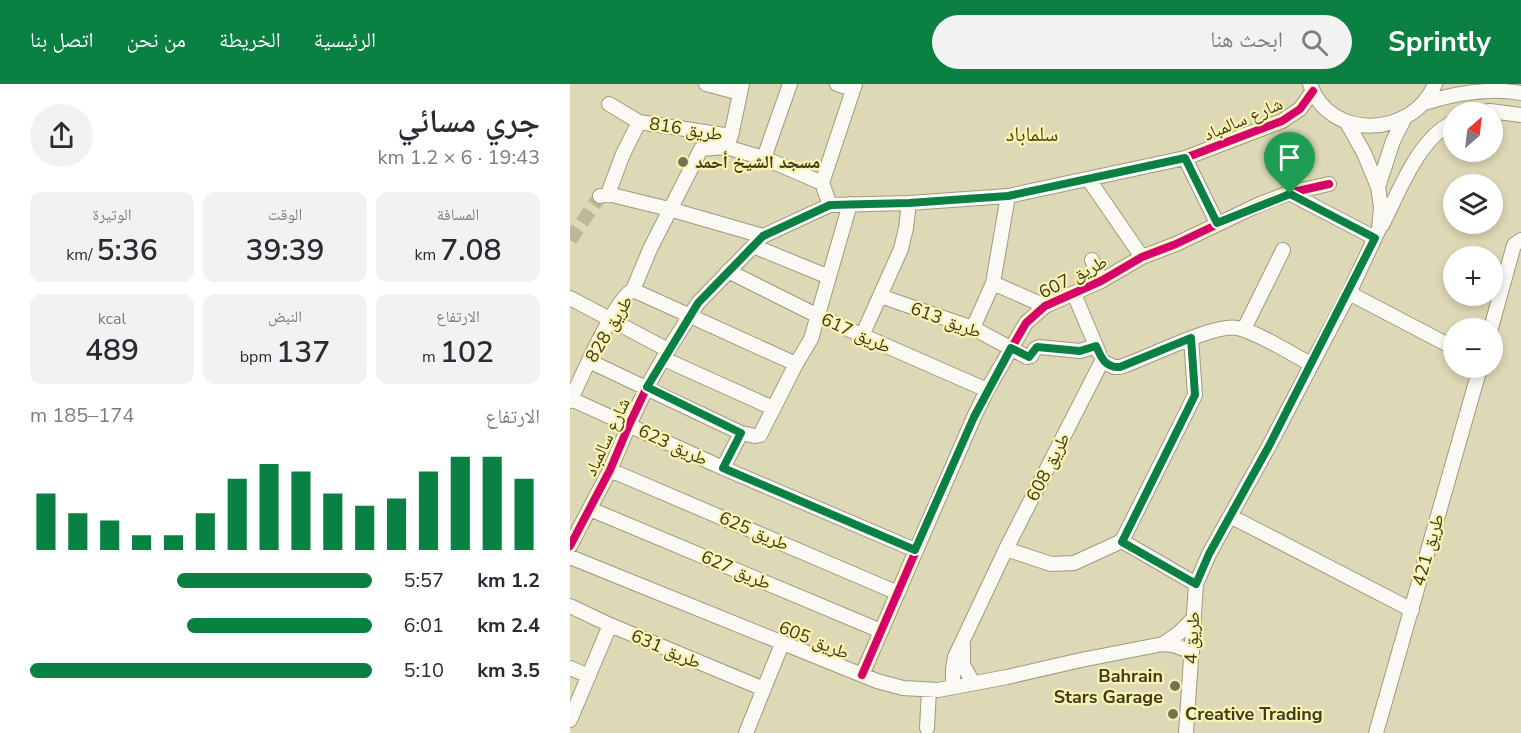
<!DOCTYPE html>
<html lang="ar">
<meta charset="utf-8">
<style>
body{margin:0;font-family:"Nunito Sans","Noto Naskh Arabic",sans-serif;background:#f2f2f3;color:#2b2b33;direction:rtl;height:100vh;display:flex;flex-direction:column;font-size:22px;white-space:nowrap}
*{box-sizing:border-box;margin:0}
p{font-size:20px;color:#7c7c81}
.icon{flex:none;width:33px;height:33px;fill:none;stroke:currentColor;stroke-width:2;stroke-linecap:round;stroke-linejoin:round}
.map{position:relative;flex:1;overflow:hidden;direction:ltr}
.panel{display:flex;flex-direction:column;background:#fff;width:570px}
.panel>*{flex:none}
.needle{width:39px;rotate:28deg}
.buttons{position:absolute;left:873px;top:18px;display:grid;gap:12px}
.buttons a{display:grid;place-items:center;width:60px;height:60px;border-radius:50%;background:#fff;box-shadow:0 3px 9px #0003;font-size:30px}
.pin{position:absolute;display:grid;place-items:center;width:51px;height:51px;color:#fff;margin:-62px -26px;border-radius:50% 50% 50% 0;rotate:-45deg;box-shadow:0 0 6px #0007}
.pin .icon{rotate:45deg}
.round{display:grid;place-items:center;flex:none;width:63px;height:63px;border-radius:32px;background:#f2f2f3}
.overview{display:flex;align-items:center;justify-content:space-between;height:102px;padding:0 30px}
h1{font-size:33px;font-weight:600;line-height:45px}
.stats{display:grid;grid-template-columns:repeat(3,1fr);gap:9px;height:102px;padding:6px 30px}
.stats div{display:grid;align-content:center;border-radius:12px;background:#f2f2f3;text-align:center}
.stats b{font-size:30px;font-weight:600}
.stats small{font-size:16px;font-weight:400}
.stats p{font-size:16px}
.chart{height:168px;padding:12px 30px}
.chart p{display:flex;justify-content:space-between}
.chart svg{width:100%;height:108px;margin-top:6px;stroke:#0b8043;stroke-width:6}
ul{padding:0 30px;list-style:none;font-size:20px}
li{display:grid;grid-template-columns:96px 72px 1fr;align-items:center;height:45px}
li i{height:15px;border-radius:8px;background:#0b8043}
header{display:flex;align-items:center;gap:36px;box-sizing:border-box;height:84px;padding:0 30px;background:#0b8043;color:#fff}
header strong{font-size:28px}
nav{display:flex;gap:33px;margin-inline-start:auto;font-size:21px}
.search{width:420px;height:54px;background:#f2f2f3;display:flex;align-items:center;gap:15px;box-sizing:border-box;padding:0 21px;border-radius:33px;color:#7c7c81;font-size:22px}
main{display:flex;flex:1;min-height:0}
.map>svg:first-child{display:block}
.lines{fill:none;stroke-linecap:round;stroke-linejoin:round}
.minor-tunnel{stroke:#bdb897;stroke-width:14;stroke-dasharray:14 7;stroke-linecap:butt}
.minor-casing{stroke:#9f9a7f;stroke-width:16}
.minor{stroke:#faf9f4;stroke-width:14}
.cycleway-casing{stroke:#fbf3b0;stroke-width:11}
.cycleway{stroke:#d6006c;stroke-width:8}
.route-casing{stroke:#fff;stroke-width:12}
.route{stroke:#0b8043;stroke-width:8}
.poi-dot{fill:#757154;stroke:#fbf3b0;stroke-width:2}
.labels{text-anchor:middle;stroke-width:4.5;stroke-linejoin:round;paint-order:stroke}
.street-label{font-size:18px;fill:#3d3a1f;stroke:#fbf3b0}
.poi-label{font-size:18px;font-weight:bold;fill:#3d3a1f;stroke:#fbf3b0;text-anchor:start}
.quarter-label{font-size:21px;fill:#4b4514;stroke:#fbf3b0}
</style>
<header>
<strong>Sprintly</strong>
<div class="search"><svg class="icon" aria-label="search" viewBox="0 0 24 24"><circle cx="10" cy="10" r="6"/><path d="M15 15l6 6"/></svg>ابحث هنا</div>
<nav><a>الرئيسية</a><a>الخريطة</a><a>من نحن</a><a>اتصل بنا</a></nav>
</header>
<main>
<div class="map">
<svg width="951" height="649" viewBox="0 0 951 649">
<rect width="100%" height="100%" fill="#ddd8b5"/>
<g class="lines">
<path class="minor-tunnel" d="M 0,156 L 30,112"/>
<defs>
<path id="minor" d="M 136,0 L 170,9
M 267,0 L 283,5
M 740,0 C 759,57 843,54 865,0
M 854,19 C 886,9 918,3 951,9
M 39,20 L 69,38 L 161,52
M 913,28 L 920,27 L 951,31
M 158,59 L 161,52 L 172,0
M 194,74 L 220,0
M 615,74 L 647,139
M 519,96 L 572,173
M 808,103 L 823,57 L 834,35
M 719,109 L 805,154
M 38,110 L 53,70 L 69,38
M 30,112 L 38,110 L 99,125 L 193,152
M 260,121 L 252,99 L 285,0
M 812,141 C 829,108 849,53 884,38
M 183,162 L 259,193
M 522,176 L 531,197
M 158,187 L 248,232 L 417,306
M 423,199 L 475,222
M 63,206 L 80,165 L 131,65 L 156,63 L 194,74 L 252,99
M 63,206 L 226,280
M 779,209 L 884,264
M 504,210 L 529,269
M 310,212 L 403,244 L 457,273 L 461,272 L 465,265 L 469,263 L 510,267 L 526,262
M 0,214 L 98,266
M 403,244 L 423,199 L 438,112
M 921,244 L 944,161 L 951,156
M 674,245 L 713,166
M 292,252 L 331,165 L 336,144 L 339,119
M 94,275 L 203,324
M 19,277 L 171,349 L 185,352 L 190,351 L 226,280 L 241,255 L 280,120
M 532,277 L 544,283 L 550,283 C 575,275 645,239 667,244 C 686,247 723,271 741,280
M 1,315 L 153,384 L 345,466
M 0,317 C 11,295 45,214 63,206
M 153,384 L 171,349
M 40,386 L 328,509
M 20,425 L 311,547
M 660,432 L 842,526
M 552,457 L 626,500
M 0,462 L 40,386 L 59,341 L 77,303 L 98,266 L 128,219 L 193,152 L 260,121 L 339,119 L 438,112 L 615,74 L 712,37 L 730,25 L 743,7
M 436,465 L 481,480 L 504,479 L 552,457 L 625,311 L 621,254
M 0,473 L 307,597 L 333,604 L 368,606 L 437,593 L 511,576 L 593,560 L 603,561 L 622,568
M 0,522 L 40,541 L 194,605
M 593,560 L 609,549 L 623,535
M 393,561 L 393,581 L 403,599
M 0,584 L 19,592
M 292,591 L 404,333 L 417,306 L 456,239 L 475,222 L 531,197 L 572,173 L 606,160 L 690,120 L 719,109 L 759,100
M 383,603 L 383,585 L 385,573 L 436,465 L 532,277
M 0,636 L 40,541
M 357,644 L 359,606
M 176,649 L 212,560
M 616,649 L 626,500 L 639,470 L 699,362 L 779,209 L 809,145 L 811,123 L 808,103 L 794,69 L 776,37
M 806,649 L 910,284"/>
</defs>
<use href="#minor" class="minor-casing"/>
<use href="#minor" class="minor"/>
<defs>
<path id="cycleway" d="M 0,462 L 40,386 L 59,341 L 77,303 L 98,266 L 128,219 L 193,152 L 260,121 L 339,119 L 438,112 L 615,74 L 712,37 L 730,25 L 743,7
M 292,591 L 404,333 L 417,306 L 456,239 L 475,222 L 531,197 L 572,173 L 606,160 L 690,120 L 719,109 L 759,100"/>
</defs>
<use href="#cycleway" class="cycleway-casing"/>
<use href="#cycleway" class="cycleway"/>
</g>
<g class="lines">
<defs>
<path id="route" d="M 615,74 L 647,139 L 720,110 L 805,154 L 699,362 L 639,470 L 626,500 L 552,458 L 625,311 L 621,254 L 550,283 C 535,284 531,273 526,262 L 510,267 L 467,263 L 459,273 L 441,264 L 404,333 L 345,466 L 153,384 L 171,349 L 77,303 L 128,219 L 193,152 L 260,121 L 339,119 L 438,112 Z"/>
</defs>
<use href="#route" class="route-casing"/>
<use href="#route" class="route"/>
</g>
<g class="poi-dot">
<circle cx="113" cy="78" r="6"/>
<circle cx="605" cy="602" r="6"/>
<circle cx="603" cy="630" r="6"/>
</g>
<g class="labels">
<g class="street-label">
<text transform="translate(673 35) rotate(-23)" y="6">شارع سالمباد</text>
<text transform="translate(116 45) rotate(9)" y="6">طريق 816</text>
<text transform="translate(503 193) rotate(-27)" y="6">طريق 607</text>
<text transform="translate(376 236) rotate(20)" y="6">طريق 613</text>
<text transform="translate(39 245) rotate(-59)" y="6">طريق 828</text>
<text transform="translate(286 249) rotate(24)" y="6">طريق 617</text>
<text transform="translate(37 353) rotate(-65)" y="6">شارع سالمباد</text>
<text transform="translate(103 361) rotate(25)" y="6">طريق 623</text>
<text transform="translate(478 383) rotate(-63)" y="6">طريق 608</text>
<text transform="translate(184 447) rotate(23)" y="6">طريق 625</text>
<text transform="translate(858 466) rotate(-74)" y="6">طريق 421</text>
<text transform="translate(166 486) rotate(23)" y="6">طريق 627</text>
<text transform="translate(622 554) rotate(-87)" y="6">طريق 4</text>
<text transform="translate(244 556) rotate(22)" y="6">طريق 605</text>
<text transform="translate(96 565) rotate(23)" y="6">طريق 631</text>
</g>
<g class="poi-label">
<text x="125" y="84">مسجد الشيخ أحمد</text>
<text x="593" y="598" text-anchor="end">Bahrain<tspan x="593" dy="21">Stars Garage</tspan></text>
<text x="615" y="636">Creative Trading</text>
</g>
<g class="quarter-label">
<text x="462" y="57">سلماباد</text>
</g>
</g>
</svg>
<div class="buttons">
<a><svg class="needle" viewBox="-14 -14 28 28"><path d="M0-13l5 13h-10z" fill="#e53935"/><path d="M0 13l5-13h-10z" fill="#7c7c81"/></svg></a>
<a><svg class="icon" aria-label="layers" viewBox="0 0 24 24"><path d="M12 4l9 5-9 5-9-5zM3 14l9 5 9-5"/></svg></a>
<a>+</a>
<a>−</a>
</div>
<div class="pin" style="left:720px;top:110px;background:#1e9e55"><svg class="icon" aria-label="arrive" viewBox="0 0 24 24"><path d="M6 21V4h12l-3 4 3 4H6"/></svg></div>
</div>
<section class="panel">
<div class="overview"><div><h1>جري مسائي</h1><p>19:43 · 6 × 1.2 km</p></div><a class="round"><svg class="icon" aria-label="share" viewBox="0 0 24 24"><path d="M12 15V3M7 8l5-5 5 5M5 13v7h14v-7"/></svg></a></div>
<div class="stats">
<div><p>المسافة</p><b>7.08<small> km</small></b></div>
<div><p>الوقت</p><b>39:39</b></div>
<div><p>الوتيرة</p><b>5:36<small> /km</small></b></div>
</div>
<div class="stats">
<div><p>الارتفاع</p><b>102<small> m</small></b></div>
<div><p>النبض</p><b>137<small> bpm</small></b></div>
<div><p>kcal</p><b>489</b></div>
</div>
<div class="chart"><p><span>الارتفاع</span>174–185 m</p>
<svg viewBox="0 0 160 44" preserveAspectRatio="none"><path d="M5 44V21M15 44V29M25 44V32M35 44V38M45 44V38M55 44V29M65 44V15M75 44V9M85 44V12M95 44V21M105 44V26M115 44V23M125 44V12M135 44V6M145 44V6M155 44V15"/></svg>
</div>
<ul>
<li><b>1.2 km</b>5:57<i style="width:57%"></i></li>
<li><b>2.4 km</b>6:01<i style="width:54%"></i></li>
<li><b>3.5 km</b>5:10<i style="width:100%"></i></li>
</ul>
</section>
</main>
